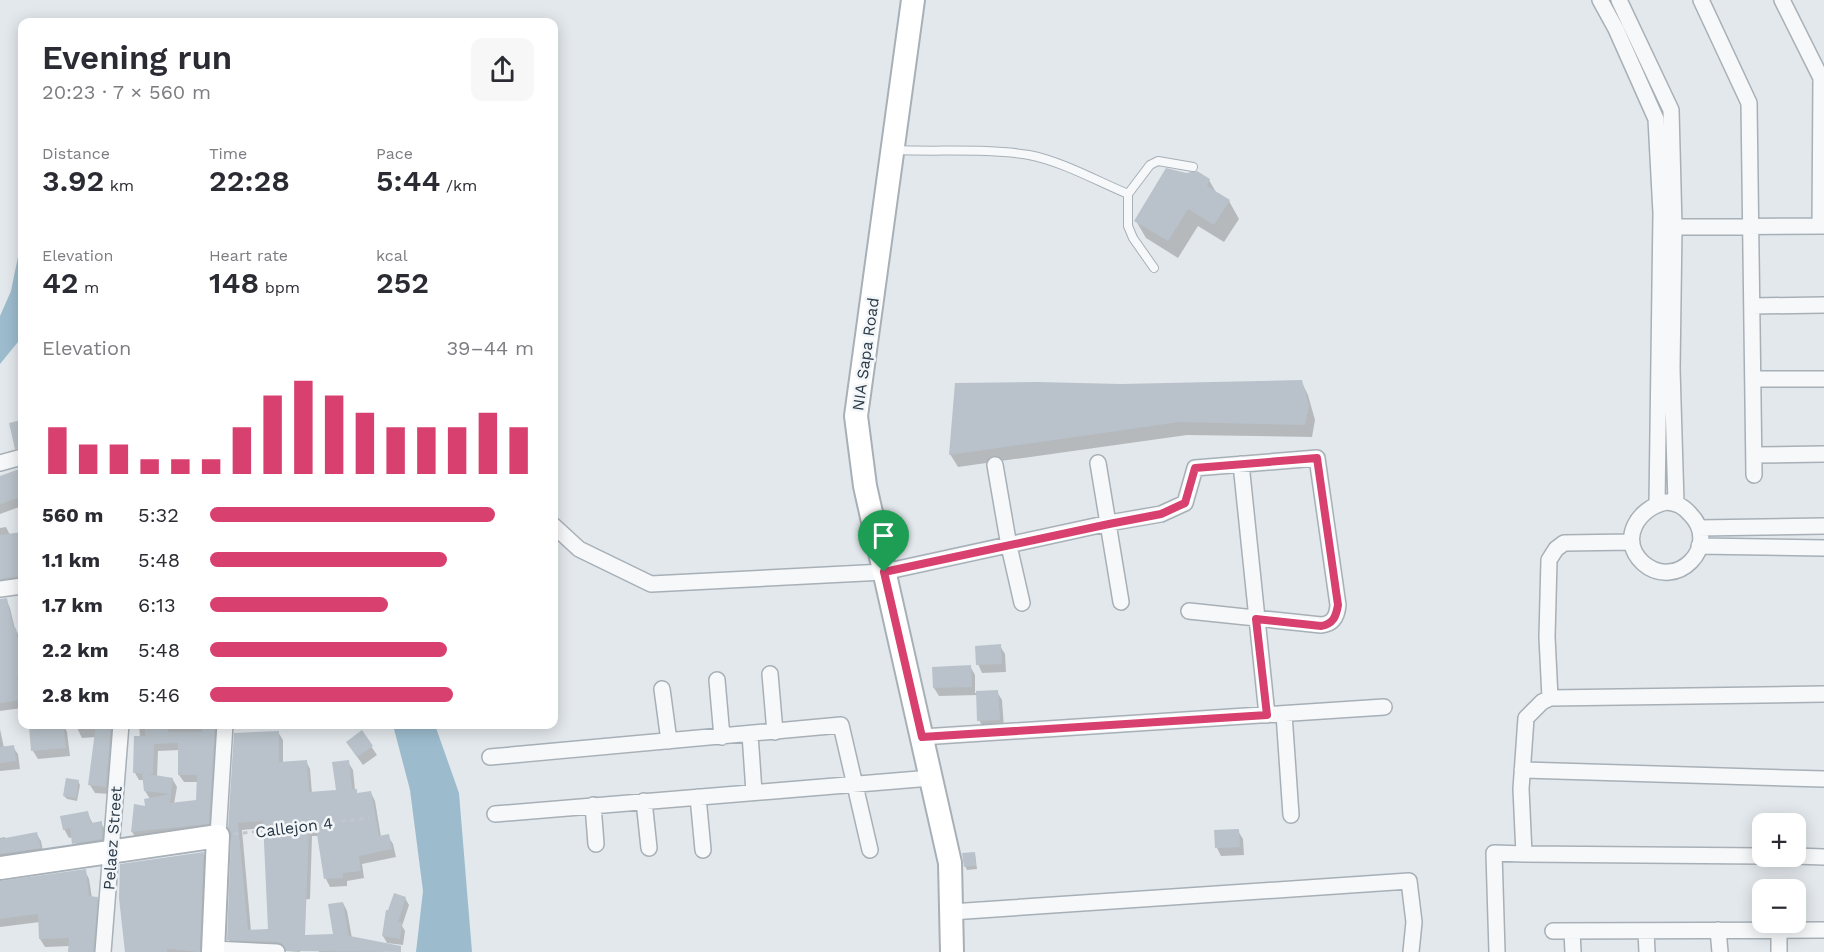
<!DOCTYPE html>
<meta charset="utf-8">
<style>
body{margin:0;font-family:"Work Sans",sans-serif;background:#f7f7f7;color:#2b2b33;height:100vh;display:flex;flex-direction:column;font-size:22px;white-space:nowrap}
*{box-sizing:border-box;margin:0}
p{font-size:20px;color:#7c7c81}
.icon{flex:none;width:33px;height:33px;fill:none;stroke:currentColor;stroke-width:2;stroke-linecap:round;stroke-linejoin:round}
.map{position:relative;flex:1;overflow:hidden}
.sheet{position:absolute;left:18px;top:18px;width:540px;height:711px;display:flex;flex-direction:column;background:#fff;border-radius:12px;box-shadow:0 3px 15px #0003}
.sheet>*{flex:none}
.tools{position:absolute;left:1752px;top:813px;display:grid;gap:12px}
.tools a{display:grid;place-items:center;width:54px;height:54px;border-radius:12px;background:#fff;box-shadow:0 3px 15px #0003;font-size:30px}
.pin{position:absolute;display:grid;place-items:center;width:51px;height:51px;color:#fff;margin:-62px -26px;border-radius:50% 50% 50% 0;rotate:-45deg;box-shadow:0 0 6px #0007}
.pin .icon{rotate:45deg}
.round{display:grid;place-items:center;flex:none;width:63px;height:63px;border-radius:12px;background:#f7f7f7}
.summary{display:flex;align-items:center;justify-content:space-between;height:102px;padding:0 24px}
h1{font-size:33px;font-weight:600;line-height:45px}
.stats{display:grid;grid-template-columns:repeat(3,1fr);gap:9px;height:102px;padding:6px 24px}
.stats div{display:grid;align-content:center}
.stats b{font-size:30px;font-weight:600}
.stats small{font-size:16px;font-weight:400}
.stats p{font-size:16px}
.chart{height:168px;padding:12px 24px}
.chart p{display:flex;justify-content:space-between}
.chart svg{width:100%;height:108px;margin-top:6px;stroke:#d8416f;stroke-width:6}
ul{padding:0 24px;list-style:none;font-size:20px}
li{display:grid;grid-template-columns:96px 72px 1fr;align-items:center;height:45px}
li i{height:15px;border-radius:8px;background:#d8416f}
.map>svg:first-child{display:block}
.water{fill:#9cbcce}
.shadow{fill:#0003;fill-rule:evenodd}
.building{fill:#b9c2ca;fill-rule:evenodd}
.lines{fill:none;stroke-linecap:round;stroke-linejoin:round}
.lane-casing{stroke:#a7b0b7;stroke-width:10}
.street-casing{stroke:#a7b0b7;stroke-width:18}
.secondary-casing{stroke:#a7b0b7;stroke-width:26}
.path{stroke:#c1c6cb;stroke-width:3;stroke-dasharray:4.5 4.5;stroke-linecap:butt}
.lane{stroke:#f6f8fa;stroke-width:8}
.street{stroke:#f6f8fa;stroke-width:15}
.secondary{stroke:#fff;stroke-width:22}
.route-casing{stroke:#fff;stroke-width:12}
.route{stroke:#d8416f;stroke-width:8}
.labels{text-anchor:middle;stroke-width:5;stroke-linejoin:round;paint-order:stroke}
.street-label{font-size:16px;fill:#293845;stroke:#f3f6f9}
</style>
<div class="map">
<svg width="1824" height="952" viewBox="0 0 1824 952">
<rect width="100%" height="100%" fill="#e3e8ec"/>
<path class="water" d="M 22,237 L 22,337 L 0,364 L 0,316 L 11,291 Z
M 393,725 L 435,725 L 459,793 L 472,952 L 416,952 L 423,891 L 410,790 Z"/>
<path class="shadow" d="M 1209,180 L 1217,194 L 1229,201 L 1239,219 L 1224,242 L 1198,226 L 1178,258 L 1146,238 L 1136,221 Z
M 1301,381 L 1308,395 L 1315,420 L 1312,437 L 1187,435 L 958,467 L 950,454 L 1121,386 Z
M 22,383 L 22,396 L 19,384 Z
M 22,421 L 22,457 L 17,448 L 10,424 Z
M 22,473 L 22,506 L 0,514 L 0,479 Z
M 6,527 L 10,535 L 22,533 L 22,584 L 0,589 L 0,528 Z
M 6,599 L 10,608 L 15,629 L 20,637 L 22,658 L 22,684 L 21,684 L 22,708 L 0,711 L 0,600 Z
M 1000,646 L 1005,654 L 1006,672 L 982,673 L 978,664 Z
M 970,666 L 975,675 L 975,693 L 997,692 L 1002,700 L 1004,728 L 984,729 L 979,720 L 978,695 L 939,696 L 934,688 L 934,668 Z
M 63,724 L 67,732 L 70,756 L 38,759 L 33,751 L 30,727 Z
M 78,724 L 114,724 L 110,794 L 95,793 L 90,785 L 96,737 L 82,738 L 78,730 Z
M 139,724 L 220,724 L 212,831 L 137,839 L 132,832 L 150,799 L 145,791 L 144,780 L 139,780 L 135,773 L 140,738 ZM 180,750 L 179,775 L 184,782 L 198,782 L 198,801 L 174,804 L 177,787 L 173,780 L 157,777 L 158,751 Z
M 0,729 L 4,748 L 13,747 L 18,754 L 20,769 L 0,771 Z
M 278,732 L 283,740 L 283,763 L 306,761 L 310,769 L 312,794 L 337,792 L 348,762 L 353,770 L 355,790 L 358,794 L 371,793 L 375,801 L 381,837 L 388,836 L 393,844 L 396,857 L 362,864 L 364,878 L 347,881 L 347,886 L 330,887 L 326,879 L 319,836 L 312,836 L 310,899 L 298,900 L 300,952 L 233,947 L 229,940 L 233,836 L 230,828 ZM 265,828 L 269,930 L 251,931 L 242,830 Z
M 362,733 L 377,755 L 363,765 L 353,751 Z
M 78,781 L 80,785 L 77,801 L 67,799 L 64,796 Z
M 87,812 L 93,824 L 101,823 L 106,831 L 106,848 L 79,852 L 73,837 L 69,838 L 64,829 Z
M 1238,831 L 1243,839 L 1244,855 L 1221,856 L 1217,848 Z
M 36,833 L 41,841 L 44,856 L 0,864 L 0,838 L 5,837 L 6,840 Z
M 203,853 L 209,863 L 205,952 L 128,952 Z
M 975,854 L 977,869 L 967,870 L 965,866 Z
M 85,871 L 89,879 L 92,898 L 97,898 L 101,906 L 99,952 L 69,952 L 70,946 L 45,947 L 40,939 L 40,922 L 0,927 L 0,883 Z
M 405,898 L 409,905 L 402,926 L 405,931 L 403,945 L 387,943 L 383,936 Z
M 343,903 L 347,911 L 352,938 L 385,952 L 319,952 L 316,936 L 335,936 Z"/>
<path class="building" d="M 1166,168 L 1186,173 L 1197,171 L 1210,179 L 1207,186 L 1230,200 L 1214,225 L 1188,209 L 1168,241 L 1134,221 Z
M 1302,380 L 1309,406 L 1305,425 L 1179,422 L 949,455 L 955,383 L 1037,382 L 1121,384 Z
M 22,420 L 22,448 L 15,449 L 9,423 Z
M 22,468 L 22,497 L 0,504 L 0,476 Z
M 22,532 L 22,576 L 0,579 L 0,535 Z
M 7,598 L 13,628 L 16,628 L 18,642 L 22,676 L 17,676 L 21,700 L 0,703 L 0,599 Z
M 1001,644 L 1002,664 L 976,665 L 975,646 Z
M 971,665 L 972,687 L 933,688 L 932,667 Z
M 998,690 L 1000,720 L 977,721 L 976,691 Z
M 41,724 L 63,724 L 66,748 L 31,751 L 29,726 Z
M 96,724 L 111,724 L 106,787 L 88,785 Z
M 145,724 L 168,724 L 168,732 L 202,732 L 202,724 L 215,724 L 209,824 L 131,832 L 134,804 L 145,806 L 144,799 L 170,794 L 144,791 L 142,773 L 173,778 L 170,803 L 196,800 L 197,775 L 178,775 L 178,743 L 154,744 L 153,774 L 133,773 L 134,736 L 145,736 Z
M 362,730 L 373,746 L 357,757 L 346,742 Z
M 279,731 L 279,762 L 307,760 L 309,792 L 336,790 L 332,762 L 349,760 L 352,789 L 357,789 L 357,793 L 371,791 L 379,836 L 389,834 L 392,849 L 359,856 L 361,871 L 343,873 L 343,878 L 324,879 L 316,828 L 309,829 L 305,935 L 333,934 L 328,904 L 343,902 L 349,938 L 350,936 L 401,946 L 401,952 L 286,951 L 283,944 L 278,942 L 227,940 L 231,837 L 228,828 L 234,733 ZM 263,821 L 268,929 L 248,930 L 238,823 Z
M 14,745 L 16,761 L 0,763 L 0,747 Z
M 66,778 L 79,780 L 76,798 L 63,796 Z
M 88,811 L 91,823 L 102,821 L 102,839 L 72,844 L 70,828 L 63,830 L 60,816 Z
M 1239,829 L 1240,847 L 1215,848 L 1214,830 Z
M 37,832 L 41,848 L 0,854 L 0,839 Z
M 204,852 L 200,952 L 167,949 L 167,952 L 125,952 L 119,898 L 120,864 Z
M 975,852 L 976,866 L 964,867 L 962,853 Z
M 86,869 L 89,896 L 98,897 L 93,952 L 68,952 L 69,938 L 39,939 L 38,914 L 0,919 L 0,881 Z
M 394,893 L 406,897 L 398,922 L 402,923 L 400,939 L 382,936 L 386,910 L 388,910 Z"/>
<g class="lines">
<defs>
<path id="lane" d="M 895,150 C 937,152 988,148 1029,155 C 1061,161 1097,181 1128,194 L 1128,226 L 1133,238 L 1154,268
M 1128,194 L 1150,165 L 1158,161 L 1193,167"/>
<path id="street" d="M 1600,0 L 1616,29 L 1656,119 L 1661,213 L 1657,504
M 1619,0 L 1671,110 L 1674,227 L 1672,369 L 1676,503
M 1701,0 L 1749,103 L 1754,475
M 1782,0 L 1821,78 L 1820,226
M 1674,227 L 1824,226
M 1752,306 L 1824,305
M 1753,379 L 1824,379
M 1754,455 L 1824,454
M 0,463 L 22,457
M 1098,463 L 1121,602
M 1241,464 L 1267,715
M 995,465 L 1009,546 L 1022,603
M 1667,502 C 1677,503 1683,506 1690,514 C 1722,546 1676,592 1643,563 C 1618,540 1638,507 1667,502 Z
M 554,526 L 579,549 L 651,584 L 884,572 L 1109,523 L 1161,514 L 1185,503 L 1195,468 L 1317,458 L 1338,605 C 1337,617 1333,624 1321,625 L 1189,611
M 1699,528 L 1824,526
M 1699,546 L 1824,548
M 0,589 L 22,586
M 770,674 L 775,732
M 717,680 L 722,737
M 662,689 L 669,741
M 1550,698 L 1547,637 L 1549,560 L 1556,549 L 1564,543 L 1632,542
M 1284,714 L 1291,815
M 750,734 L 754,792
M 922,737 L 1384,707
M 490,757 L 841,725 L 870,850
M 1522,770 L 1824,779
M 698,797 L 703,850
M 644,801 L 649,848
M 593,805 L 596,844
M 495,814 L 931,778
M 218,836 L 225,724
M 1762,856 L 1524,854 L 1521,789 L 1526,718 L 1542,702 L 1550,698 L 1824,694
M 1796,856 L 1824,857
M 951,912 L 1409,881 L 1414,922 L 1411,952
M 1718,930 L 1720,952
M 1553,931 L 1824,930
M 1572,931 L 1573,952
M 1646,931 L 1647,952
M 1779,931 L 1779,952
M 213,949 L 277,952
M 103,952 L 121,724
M 1497,952 L 1494,853 L 1524,854"/>
<path id="secondary" d="M 913,0 L 856,416 L 865,486 L 950,863 L 952,952
M 0,868 L 218,836 L 213,952"/>
</defs>
<use href="#lane" class="lane-casing"/>
<use href="#street" class="street-casing"/>
<use href="#secondary" class="secondary-casing"/>
<path class="path" d="M 234,834 L 369,818"/>
<use href="#lane" class="lane"/>
<use href="#street" class="street"/>
<use href="#secondary" class="secondary"/>
</g>
<g class="lines">
<defs>
<path id="route" d="M 1317,458 L 1338,605 C 1336,617 1333,624 1321,626 L 1256,619 L 1267,715 L 922,737 L 884,572 L 1109,524 L 1161,514 L 1185,503 L 1195,468 Z"/>
</defs>
<use href="#route" class="route-casing"/>
<use href="#route" class="route"/>
</g>
<g class="labels">
<g class="street-label">
<text transform="translate(865 354) rotate(-82)" y="6">NIA Sapa Road</text>
<text transform="translate(294 827) rotate(-7)" y="6">Callejon 4</text>
<text transform="translate(112 838) rotate(-86)" y="6">Pelaez Street</text>
</g>
</g>
</svg>
<div class="tools">
<a>+</a>
<a>−</a>
</div>
<div class="pin" style="left:884px;top:572px;background:#1e9e55"><svg class="icon" aria-label="arrive" viewBox="0 0 24 24"><path d="M6 21V4h12l-3 4 3 4H6"/></svg></div>
<section class="sheet">
<div class="summary"><div><h1>Evening run</h1><p>20:23 · 7 × 560 m</p></div><a class="round"><svg class="icon" aria-label="share" viewBox="0 0 24 24"><path d="M12 15V3M7 8l5-5 5 5M5 13v7h14v-7"/></svg></a></div>
<div class="stats">
<div><p>Distance</p><b>3.92<small> km</small></b></div>
<div><p>Time</p><b>22:28</b></div>
<div><p>Pace</p><b>5:44<small> /km</small></b></div>
</div>
<div class="stats">
<div><p>Elevation</p><b>42<small> m</small></b></div>
<div><p>Heart rate</p><b>148<small> bpm</small></b></div>
<div><p>kcal</p><b>252</b></div>
</div>
<div class="chart"><p><span>Elevation</span>39–44 m</p>
<svg viewBox="0 0 160 44" preserveAspectRatio="none"><path d="M5 44V25M15 44V32M25 44V32M35 44V38M45 44V38M55 44V38M65 44V25M75 44V12M85 44V6M95 44V12M105 44V19M115 44V25M125 44V25M135 44V25M145 44V19M155 44V25"/></svg>
</div>
<ul>
<li><b>560 m</b>5:32<i style="width:88%"></i></li>
<li><b>1.1 km</b>5:48<i style="width:73%"></i></li>
<li><b>1.7 km</b>6:13<i style="width:55%"></i></li>
<li><b>2.2 km</b>5:48<i style="width:73%"></i></li>
<li><b>2.8 km</b>5:46<i style="width:75%"></i></li>
</ul>
</section>
</div>
